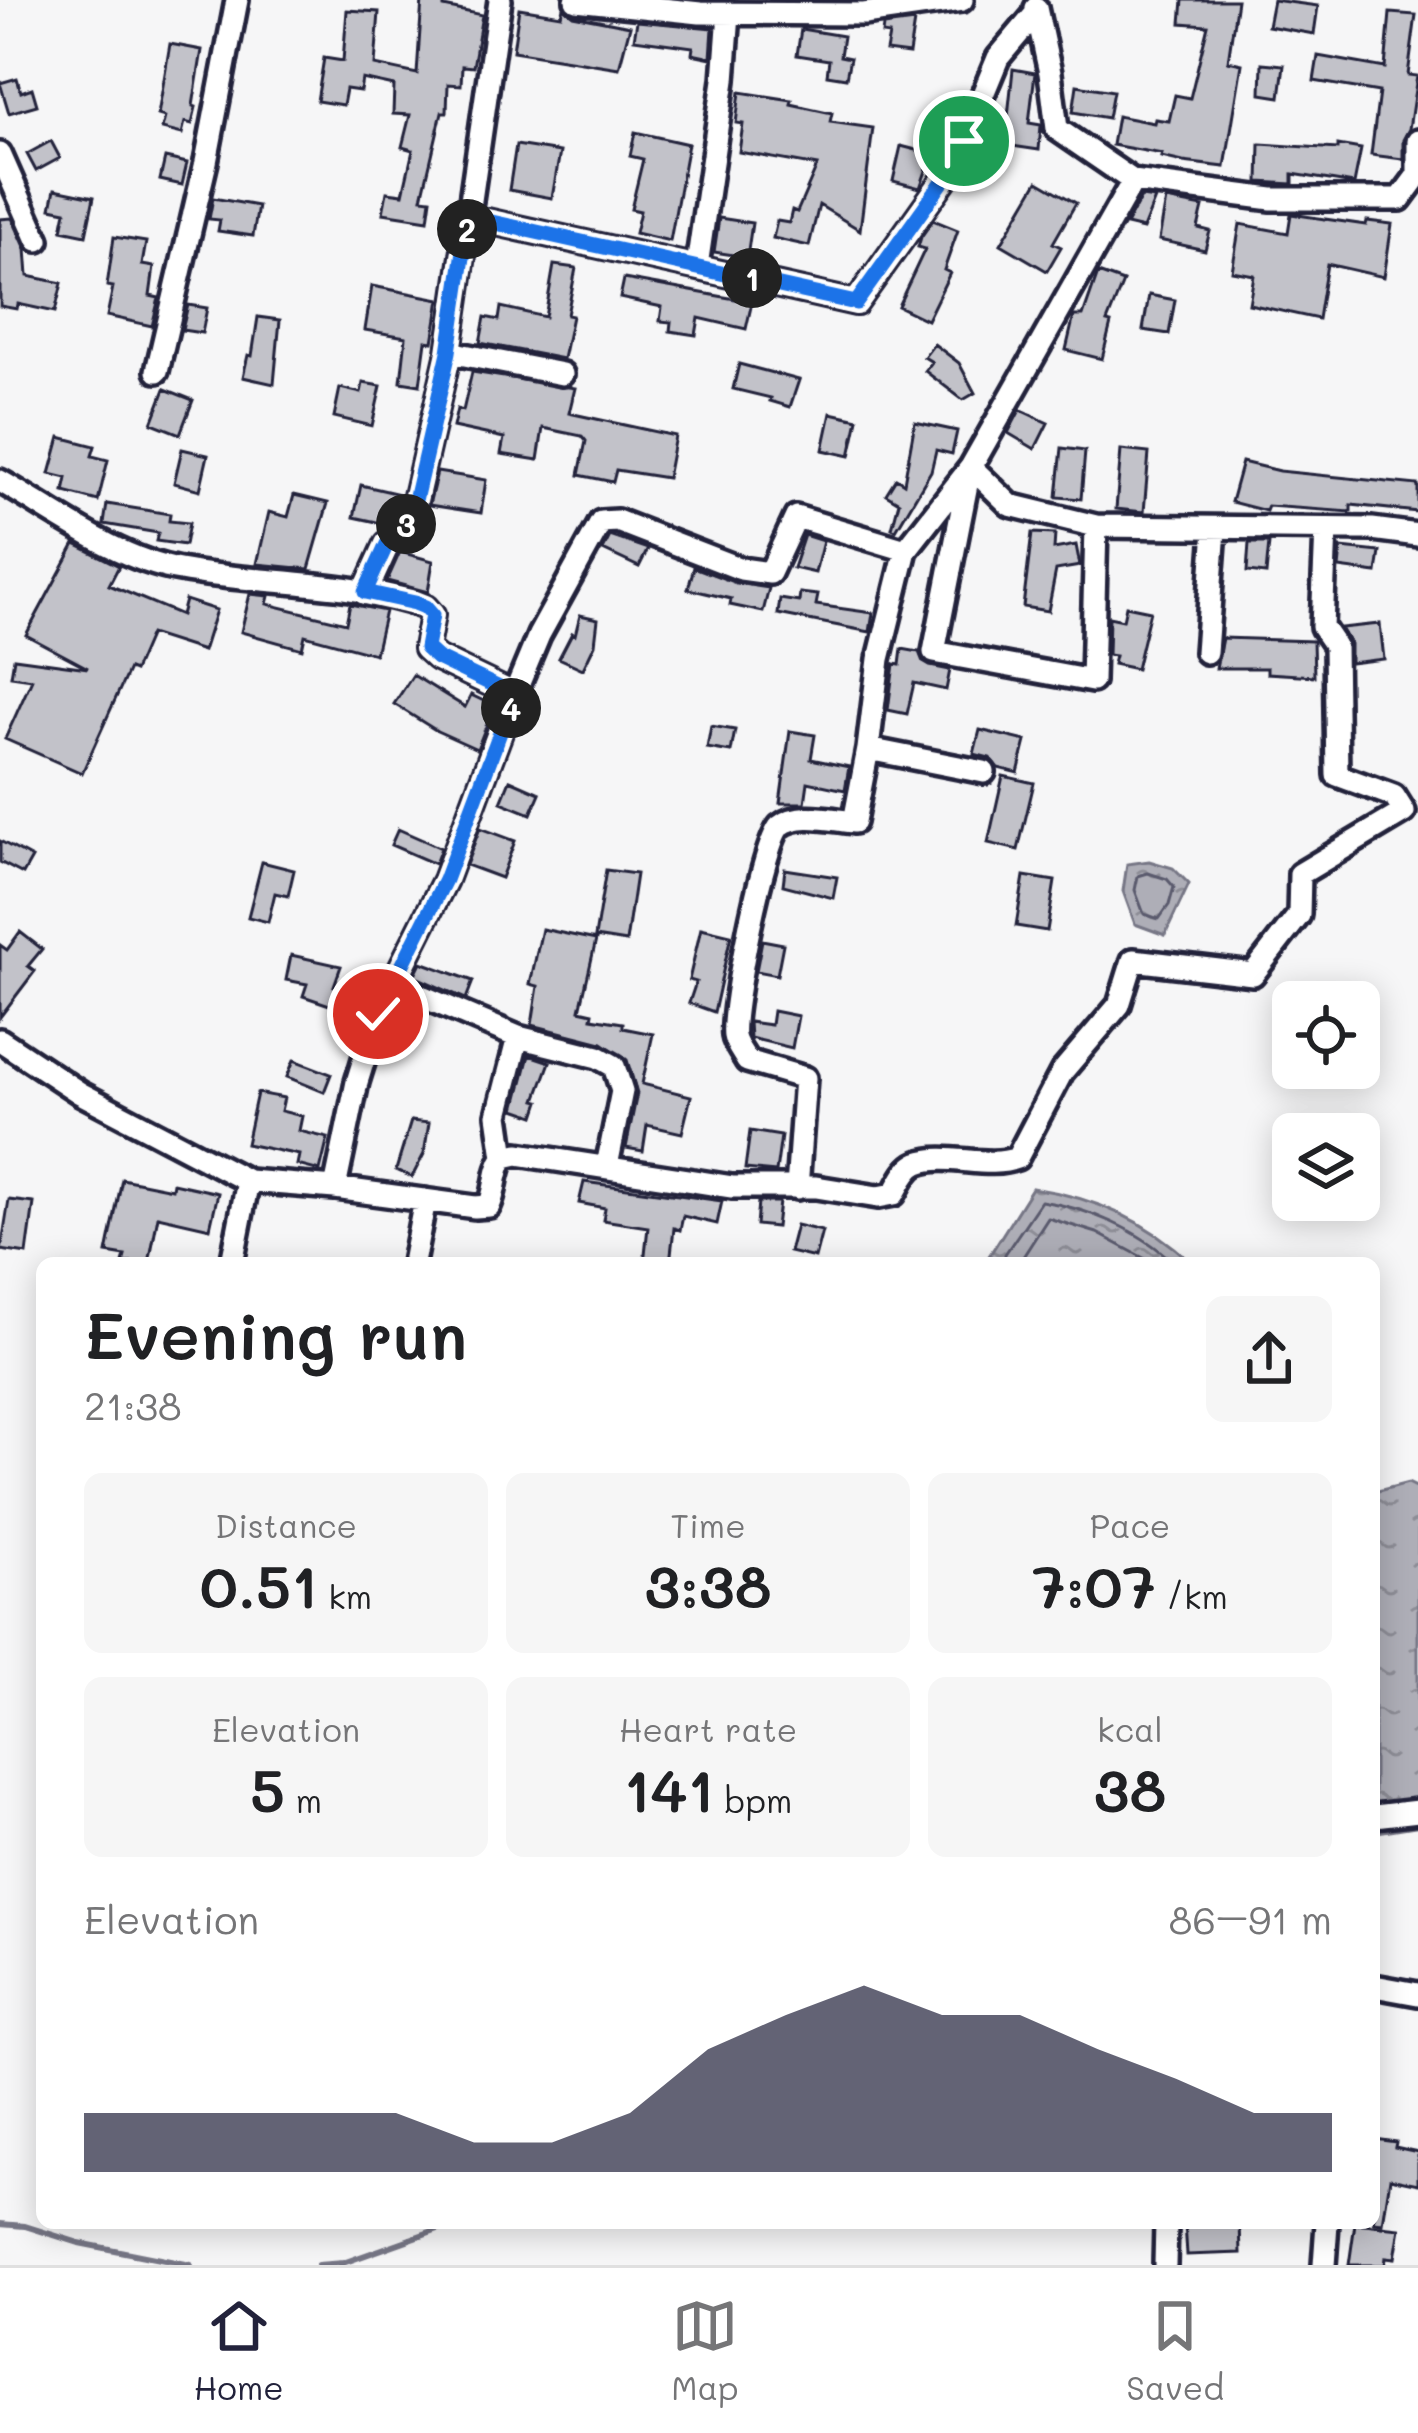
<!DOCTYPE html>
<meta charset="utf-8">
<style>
body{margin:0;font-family:Mali,sans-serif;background:#f6f6f6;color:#202124;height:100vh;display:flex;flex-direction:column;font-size:45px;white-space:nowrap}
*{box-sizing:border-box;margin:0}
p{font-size:39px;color:#757577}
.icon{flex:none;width:66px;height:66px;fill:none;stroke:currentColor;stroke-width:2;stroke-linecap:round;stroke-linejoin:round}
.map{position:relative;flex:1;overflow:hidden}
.panel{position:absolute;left:36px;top:1257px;width:1344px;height:972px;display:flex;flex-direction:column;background:#fff;border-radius:18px;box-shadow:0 6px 30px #0003}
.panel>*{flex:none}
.tools{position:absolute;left:1272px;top:981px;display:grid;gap:24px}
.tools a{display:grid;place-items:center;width:108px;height:108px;border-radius:18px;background:#fff;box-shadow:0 6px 30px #0003;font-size:60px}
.pin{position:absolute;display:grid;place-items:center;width:102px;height:102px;color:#fff;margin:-51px;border:6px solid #fff;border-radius:50%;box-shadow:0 3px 12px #0007}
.km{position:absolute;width:60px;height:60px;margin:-30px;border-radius:50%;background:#222;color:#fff;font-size:33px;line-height:60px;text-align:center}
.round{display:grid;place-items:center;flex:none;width:126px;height:126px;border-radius:18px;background:#f6f6f6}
.summary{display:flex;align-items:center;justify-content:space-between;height:204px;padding:0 48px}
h1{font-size:66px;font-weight:600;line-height:90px}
.metrics{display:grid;grid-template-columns:repeat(3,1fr);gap:18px;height:204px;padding:12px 48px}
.metrics div{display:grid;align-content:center;border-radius:18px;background:#f6f6f6;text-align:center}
.metrics b{font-size:60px;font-weight:600}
.metrics small{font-size:33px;font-weight:400}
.metrics p{font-size:33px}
.chart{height:336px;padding:24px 48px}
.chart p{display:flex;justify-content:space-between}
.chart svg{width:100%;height:216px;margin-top:12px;fill:#22223b;opacity:.7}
.tabs{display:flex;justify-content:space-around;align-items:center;height:168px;border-top:3px solid #e0e0e0;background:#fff;font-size:33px;color:#757577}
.tabs a{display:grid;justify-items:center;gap:6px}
.tabs .active{color:#22223b}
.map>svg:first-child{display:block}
.water{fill:url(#water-ripples);stroke:#767685;stroke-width:3}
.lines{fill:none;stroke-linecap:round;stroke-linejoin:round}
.shore{stroke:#5a5a6d;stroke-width:3}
.stream{stroke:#767685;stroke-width:6}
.building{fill:#c2c2c9;stroke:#22223b;stroke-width:3}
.street-casing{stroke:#22223b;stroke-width:30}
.street{stroke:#fff;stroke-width:21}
.route-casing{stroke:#fff;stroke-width:24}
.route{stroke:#1a73e8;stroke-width:15}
</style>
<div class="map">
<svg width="1418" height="2265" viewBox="0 0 1418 2265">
<defs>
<pattern id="water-ripples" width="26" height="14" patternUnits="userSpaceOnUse" patternTransform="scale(3)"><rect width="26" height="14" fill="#aeaeb7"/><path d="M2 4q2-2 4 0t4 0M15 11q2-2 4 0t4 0" fill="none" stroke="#8d8d96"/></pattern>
</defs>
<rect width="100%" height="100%" fill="#f6f6f7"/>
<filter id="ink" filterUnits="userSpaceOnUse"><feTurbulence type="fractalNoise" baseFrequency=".00833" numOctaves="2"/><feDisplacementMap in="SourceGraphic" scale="24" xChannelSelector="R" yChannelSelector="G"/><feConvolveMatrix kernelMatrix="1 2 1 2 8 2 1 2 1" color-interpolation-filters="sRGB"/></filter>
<g filter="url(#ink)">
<path class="water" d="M 1149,861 L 1173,868 L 1189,884 L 1165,935 L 1135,924 L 1123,891 L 1127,864 Z
M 1032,1188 C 1092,1197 1148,1221 1192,1263 L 997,1263 L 989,1256 Z
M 1408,1483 L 1418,1488 L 1418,1816 L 1374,1822 L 1374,1492 Z"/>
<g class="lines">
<path class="shore" d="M 1148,873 L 1167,879 L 1174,887 L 1169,905 L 1159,919 L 1144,914 L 1135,890 L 1138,876 Z
M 1004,1263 L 1005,1254 L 1041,1201 C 1087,1208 1140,1230 1174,1263
M 1019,1263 L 1048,1218 L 1097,1233 L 1153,1263"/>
<path class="stream" d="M 1374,1831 L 1418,1824
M 0,1964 L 0,1988
M 0,2224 L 25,2226 L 79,2243 L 190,2265
M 318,2265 L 343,2263 L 455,2223"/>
</g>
<path class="building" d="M 422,0 L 444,0 L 444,7 L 482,15 L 473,67 L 462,66 L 461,85 L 448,84 L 447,112 L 442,112 L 422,198 L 431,199 L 428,220 L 383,213 L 387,192 L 403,194 L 413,150 L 402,147 L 410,115 L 393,114 L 394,86 L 362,79 L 360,91 L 346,89 L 343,105 L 317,101 L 324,58 L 343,61 L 347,10 L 379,12 L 375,65 L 417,74 Z
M 1183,0 L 1237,0 L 1228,61 L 1242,64 L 1225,167 L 1183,162 L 1161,157 L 1162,154 L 1112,145 L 1117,116 L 1154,123 L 1155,119 L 1169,121 L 1175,95 L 1190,98 L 1208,25 L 1181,23 Z
M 1273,0 L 1318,6 L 1314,34 L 1268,26 Z
M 563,7 L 573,15 L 630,26 L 619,68 L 513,51 L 519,8 L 561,15 Z
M 1390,13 L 1416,15 L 1408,75 L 1417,76 L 1409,129 L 1403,140 L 1403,159 L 1371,155 L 1379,92 L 1314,81 L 1318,56 L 1385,68 Z
M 637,21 L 713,28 L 711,58 L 692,54 L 693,47 L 634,39 Z
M 914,22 L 909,54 L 886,51 L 889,35 L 882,34 L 883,26 Z
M 801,29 L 843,36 L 840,56 L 850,58 L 846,78 L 827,75 L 829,60 L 797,55 Z
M 170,44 L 202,50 L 193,106 L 196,107 L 192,124 L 185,122 L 182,134 L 162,129 L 165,117 L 158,115 Z
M 1262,63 L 1284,65 L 1280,97 L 1261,94 Z
M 1013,69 L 1035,73 L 1029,123 L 1041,125 L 1039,150 L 1005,145 Z
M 17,78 L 21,92 L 32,88 L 37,105 L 9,113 L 0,83 Z
M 1077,85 L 1113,91 L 1108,118 L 1073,112 Z
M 740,92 L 792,100 L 791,104 L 832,113 L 830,122 L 873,128 L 860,230 L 819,205 L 809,246 L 773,238 L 777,221 L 789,223 L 792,210 L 797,212 L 817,166 L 739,152 L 743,124 L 736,123 Z
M 635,132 L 688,144 L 670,241 L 635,233 L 640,211 L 631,209 L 643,159 L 630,156 Z
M 51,141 L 60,158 L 36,171 L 27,154 Z
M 1260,144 L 1338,149 L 1338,145 L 1361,149 L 1354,184 L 1293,174 L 1293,184 L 1259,182 Z
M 516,145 L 560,152 L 552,198 L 509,190 Z
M 901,146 L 932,154 L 920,188 L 893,181 Z
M 165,158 L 187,163 L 182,185 L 160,180 Z
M 1038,181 L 1076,203 L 1053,243 L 1061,247 L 1047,271 L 1001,244 Z
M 55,189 L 94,197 L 86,235 L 62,230 L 66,211 L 51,208 Z
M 1141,197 L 1155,199 L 1143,229 L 1126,225 Z
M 213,198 L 258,206 L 253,236 L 218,231 L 220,220 L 209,219 Z
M 1166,200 L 1203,207 L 1198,228 L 1210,231 L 1205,250 L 1159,240 Z
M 1291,214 L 1366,225 L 1367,221 L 1392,224 L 1384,277 L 1327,264 L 1318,319 L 1249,304 L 1254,275 L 1232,271 L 1240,224 L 1288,233 Z
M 12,218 L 26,249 L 28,276 L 62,283 L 55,312 L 18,304 L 17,309 L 0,306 L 0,219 Z
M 719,218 L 752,223 L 747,257 L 714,252 Z
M 933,220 L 958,230 L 944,270 L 950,273 L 927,320 L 898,306 L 925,249 L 918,247 L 921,237 Z
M 114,237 L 146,242 L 142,265 L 154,267 L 150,296 L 159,298 L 152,326 L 107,316 L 113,287 L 107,286 Z
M 554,265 L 576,268 L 567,315 L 572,316 L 563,359 L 480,343 L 485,317 L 499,320 L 501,307 L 545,317 Z
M 1098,273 L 1123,282 L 1107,322 L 1111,323 L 1102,359 L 1066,350 L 1074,316 L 1083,316 Z
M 624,279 L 752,302 L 746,329 L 699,318 L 696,335 L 670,331 L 671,322 L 660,321 L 662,307 L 620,298 Z
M 372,286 L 440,299 L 433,342 L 426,341 L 420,385 L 401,382 L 406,337 L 365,330 Z
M 1149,295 L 1175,300 L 1169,334 L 1143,330 Z
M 188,305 L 207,308 L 202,333 L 182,330 Z
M 258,317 L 280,320 L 274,384 L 243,377 L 248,355 L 252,356 Z
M 934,344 L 959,363 L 975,393 L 963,400 L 925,371 L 932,362 L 924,357 Z
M 739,364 L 799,380 L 790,407 L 770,401 L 771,398 L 733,389 Z
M 472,372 L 575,388 L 569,413 L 675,436 L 667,478 L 616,470 L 613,482 L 579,475 L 586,441 L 582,436 L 543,428 L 538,460 L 501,454 L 504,438 L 453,427 L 457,409 L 463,411 Z
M 363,383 L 381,386 L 372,426 L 334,417 L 340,388 L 361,393 Z
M 165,389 L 193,400 L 180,434 L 152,423 Z
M 1020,410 L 1048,423 L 1035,449 L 1008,433 Z
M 831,413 L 858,419 L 850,456 L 823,450 Z
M 915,422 L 957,431 L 952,454 L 936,450 L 931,471 L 896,530 L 892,528 L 899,502 L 886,494 L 896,478 L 904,483 Z
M 60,437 L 95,446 L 92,456 L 108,460 L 98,501 L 64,492 L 67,478 L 50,474 Z
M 1062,448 L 1085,451 L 1081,499 L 1057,497 Z
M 182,449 L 208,455 L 200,490 L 174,483 Z
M 1121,450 L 1149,453 L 1144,512 L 1116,509 Z
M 1242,462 L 1279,471 L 1418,485 L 1418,512 L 1351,505 L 1351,512 L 1268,506 L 1266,511 L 1231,502 Z
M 437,472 L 486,480 L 481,513 L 429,505 Z
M 361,485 L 400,494 L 386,524 L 354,517 Z
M 294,495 L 328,503 L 309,569 L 257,564 L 269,512 L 288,517 Z
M 107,504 L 170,514 L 169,521 L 189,523 L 185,545 L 156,541 L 158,533 L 104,524 Z
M 1032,533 L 1055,534 L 1054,549 L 1076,545 L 1080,566 L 1056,570 L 1048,611 L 1023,607 Z
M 804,535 L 823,541 L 815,573 L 793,568 Z
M 610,536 L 648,549 L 639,567 L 603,550 Z
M 1249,543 L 1269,543 L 1266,574 L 1247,572 Z
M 75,544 L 119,566 L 109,585 L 181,615 L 185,600 L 216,610 L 203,651 L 150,634 L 134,671 L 129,669 L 82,773 L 5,739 L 32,679 L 11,676 L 14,658 L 88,668 L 26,635 Z
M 1341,548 L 1380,552 L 1377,573 L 1339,568 Z
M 400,552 L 433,561 L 428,592 L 387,581 Z
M 694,567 L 736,583 L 769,588 L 763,612 L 730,605 L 731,599 L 688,589 Z
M 800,593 L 818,595 L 816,605 L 873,613 L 870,632 L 778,614 L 780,599 L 799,602 Z
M 250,594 L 269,596 L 267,604 L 346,623 L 350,604 L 385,611 L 375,654 L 305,635 L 302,649 L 241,632 Z
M 1126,606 L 1150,611 L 1136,669 L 1113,664 L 1115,656 L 1108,655 L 1109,617 L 1123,620 Z
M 580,615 L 598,619 L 595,644 L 583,669 L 559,658 L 572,633 L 575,635 Z
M 1380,624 L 1384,659 L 1350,663 L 1350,644 L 1341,628 Z
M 1222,638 L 1313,641 L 1314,676 L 1267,673 L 1267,668 L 1216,668 Z
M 902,649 L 919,652 L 923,662 L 930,666 L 950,670 L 946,690 L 914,683 L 907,714 L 888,710 L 894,664 L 900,665 Z
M 413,675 L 465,707 L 471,695 L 494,706 L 477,749 L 437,731 L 394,704 Z
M 711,726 L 735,730 L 731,752 L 707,748 Z
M 980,730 L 1026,741 L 1018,773 L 998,768 L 990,758 L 974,754 Z
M 790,731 L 815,735 L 811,759 L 849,767 L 845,790 L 808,782 L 805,803 L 780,803 Z
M 1003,776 L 1034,783 L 1018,850 L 988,843 Z
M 510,780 L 540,793 L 531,814 L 501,802 Z
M 480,828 L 515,841 L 501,878 L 466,865 Z
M 398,829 L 441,848 L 435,864 L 391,845 Z
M 0,841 L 32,858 L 23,874 L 0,862 Z
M 262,862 L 294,870 L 288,896 L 275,893 L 268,922 L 248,917 Z
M 785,869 L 837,877 L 833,898 L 783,885 Z
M 606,870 L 636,874 L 626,942 L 595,937 Z
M 1024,876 L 1055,881 L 1047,931 L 1016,926 Z
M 701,928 L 731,935 L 714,1012 L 689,1003 L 696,982 L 689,980 Z
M 542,929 L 596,940 L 580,1010 L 593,1013 L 592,1018 L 623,1023 L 623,1028 L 653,1034 L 642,1084 L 691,1096 L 682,1133 L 647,1125 L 643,1151 L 626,1148 L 637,1093 L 627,1060 L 602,1043 L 532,1025 L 538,986 L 530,984 Z
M 20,932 L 42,949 L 28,966 L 35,971 L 0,1017 L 0,945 L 7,950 Z
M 762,940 L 783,944 L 777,975 L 756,971 Z
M 291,955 L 341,966 L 334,986 L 368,995 L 362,1016 L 303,996 L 307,984 L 286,980 Z
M 421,962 L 473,981 L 466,999 L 414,976 Z
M 773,1011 L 798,1016 L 792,1048 L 750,1038 L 749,1022 L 771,1025 Z
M 529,1055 L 550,1062 L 536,1100 L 540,1101 L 535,1116 L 515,1109 Z
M 294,1060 L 331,1074 L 324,1092 L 287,1077 Z
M 257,1093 L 284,1098 L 281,1111 L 302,1116 L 299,1131 L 328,1138 L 320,1171 L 297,1165 L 299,1155 L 246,1144 Z
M 411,1121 L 429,1123 L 424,1154 L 412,1177 L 396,1170 Z
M 750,1131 L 781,1136 L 776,1172 L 745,1169 Z
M 122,1179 L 172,1189 L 173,1183 L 218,1193 L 210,1228 L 158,1216 L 149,1263 L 123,1263 L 125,1256 L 107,1253 Z
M 584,1182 L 722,1201 L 717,1224 L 683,1216 L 680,1230 L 674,1228 L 670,1263 L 644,1263 L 648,1227 L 603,1220 L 605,1208 L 579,1203 Z
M 9,1200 L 34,1203 L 27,1254 L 1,1250 Z
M 758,1202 L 779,1202 L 776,1227 L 756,1225 Z
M 796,1225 L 822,1231 L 815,1258 L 789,1252 Z
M 1374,2139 L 1396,2142 L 1395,2147 L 1418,2152 L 1418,2184 L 1390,2178 L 1383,2223 L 1374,2222 Z
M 1185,2223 L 1240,2223 L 1241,2253 L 1187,2255 Z
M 1355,2223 L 1400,2228 L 1395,2258 L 1386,2257 L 1385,2265 L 1349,2265 Z"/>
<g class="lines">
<defs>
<path id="street" d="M 576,0 L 700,13 L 864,14 L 962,0
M 1036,8 L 1050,73 L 1057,129 L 1133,181
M 1418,141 L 1418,176
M 0,154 L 38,240
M 1417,176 L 1400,199 L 1272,199 L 1133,181 L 971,467 L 1010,505 L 1096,526 L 1372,529 L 1418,535
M 469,217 L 856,303 L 953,167 L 998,58 L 1036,13
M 697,266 L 724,80 L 729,13
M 449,352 L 562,374
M 157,371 L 206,162 L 237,0
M 969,474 L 934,652 L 1092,681 L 1096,526
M 0,481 C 56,513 116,559 180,570 C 261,585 347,579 425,607 L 432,615 L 426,648 L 437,658 L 514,695 L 445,880 L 378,1014 L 357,1082 L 335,1188 L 475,1207 L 489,1206 C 497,1189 494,1172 504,1157 L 518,1154 L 732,1187 L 816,1187 L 878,1197 L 894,1194 C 900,1184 906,1168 918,1163 C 949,1152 986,1170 1017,1158 L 1062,1072 L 1119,1005 L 1133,960 L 1253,974 L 1299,915 L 1300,874 L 1404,812 L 1394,796 L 1337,775 L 1335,646 L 1322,627 L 1326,529
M 365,592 L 387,544 L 402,530 L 413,509 L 449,352 L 500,0
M 1206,652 L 1215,529
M 514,695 L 539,635 L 601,522 L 617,521 L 741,569 L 770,573 L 796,517 L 906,550
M 868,749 L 984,772
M 393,984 L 518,1037 L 598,1057 L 614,1066 L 622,1091 L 607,1166
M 0,1040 L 80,1093 L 248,1181 L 335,1188
M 504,1157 L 498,1115 L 518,1037
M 797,1188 L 805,1078 L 747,1061 C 743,1054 735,1044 734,1036 C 730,1012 764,840 780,826 C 798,811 832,820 854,822 L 868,749 L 879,659 L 906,550 L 971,467
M 232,1263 L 248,1181
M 413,1263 L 425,1200
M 1374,1816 L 1418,1811
M 1374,1986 L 1418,1994
M 1165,2265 L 1166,2223
M 1324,2265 L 1327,2223"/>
</defs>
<use href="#street" class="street-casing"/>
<use href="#street" class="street"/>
</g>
</g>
<g class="lines" filter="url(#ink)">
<defs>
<path id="route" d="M 378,1014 L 445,880 L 514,695 L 437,658 L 426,648 L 432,615 L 425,607 L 415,603 L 365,592 L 387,544 L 403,530 L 413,509 L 449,352 L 469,217 L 856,303 L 953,167 L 964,141"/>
</defs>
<use href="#route" class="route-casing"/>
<use href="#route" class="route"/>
</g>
</svg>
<div class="tools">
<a><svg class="icon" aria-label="locate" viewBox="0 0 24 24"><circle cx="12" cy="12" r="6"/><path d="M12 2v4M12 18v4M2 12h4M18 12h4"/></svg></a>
<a><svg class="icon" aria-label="layers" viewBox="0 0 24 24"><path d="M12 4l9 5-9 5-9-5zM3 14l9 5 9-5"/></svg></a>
</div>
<div class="pin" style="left:964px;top:141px;background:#1e9e55"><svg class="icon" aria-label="arrive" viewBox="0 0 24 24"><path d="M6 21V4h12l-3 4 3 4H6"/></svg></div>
<div class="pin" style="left:378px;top:1014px;background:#d93025"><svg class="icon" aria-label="check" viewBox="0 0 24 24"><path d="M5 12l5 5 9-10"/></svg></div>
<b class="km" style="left:752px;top:278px">1</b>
<b class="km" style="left:467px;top:229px">2</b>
<b class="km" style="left:406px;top:524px">3</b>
<b class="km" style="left:511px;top:708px">4</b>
<section class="panel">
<div class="summary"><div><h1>Evening run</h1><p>21:38</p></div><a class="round"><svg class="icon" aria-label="share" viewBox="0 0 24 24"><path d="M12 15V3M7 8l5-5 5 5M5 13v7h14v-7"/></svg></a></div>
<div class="metrics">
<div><p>Distance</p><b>0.51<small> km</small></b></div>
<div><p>Time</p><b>3:38</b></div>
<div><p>Pace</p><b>7:07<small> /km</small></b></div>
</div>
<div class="metrics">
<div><p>Elevation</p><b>5<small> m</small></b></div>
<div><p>Heart rate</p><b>141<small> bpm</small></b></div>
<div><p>kcal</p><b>38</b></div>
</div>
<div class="chart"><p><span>Elevation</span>86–91 m</p>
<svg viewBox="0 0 160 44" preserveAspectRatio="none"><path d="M0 44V32L10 32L20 32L30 32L40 32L50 38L60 38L70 32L80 19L90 12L100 6L110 12L120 12L130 19L140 25L150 32L160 32V44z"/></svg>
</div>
</section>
</div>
<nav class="tabs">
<a class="active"><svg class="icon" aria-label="home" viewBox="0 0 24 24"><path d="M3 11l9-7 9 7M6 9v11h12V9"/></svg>Home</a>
<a><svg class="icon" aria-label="map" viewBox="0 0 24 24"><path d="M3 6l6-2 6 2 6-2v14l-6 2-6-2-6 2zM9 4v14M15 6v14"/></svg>Map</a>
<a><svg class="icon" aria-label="saved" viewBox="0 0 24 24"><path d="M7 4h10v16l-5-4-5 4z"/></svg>Saved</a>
</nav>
